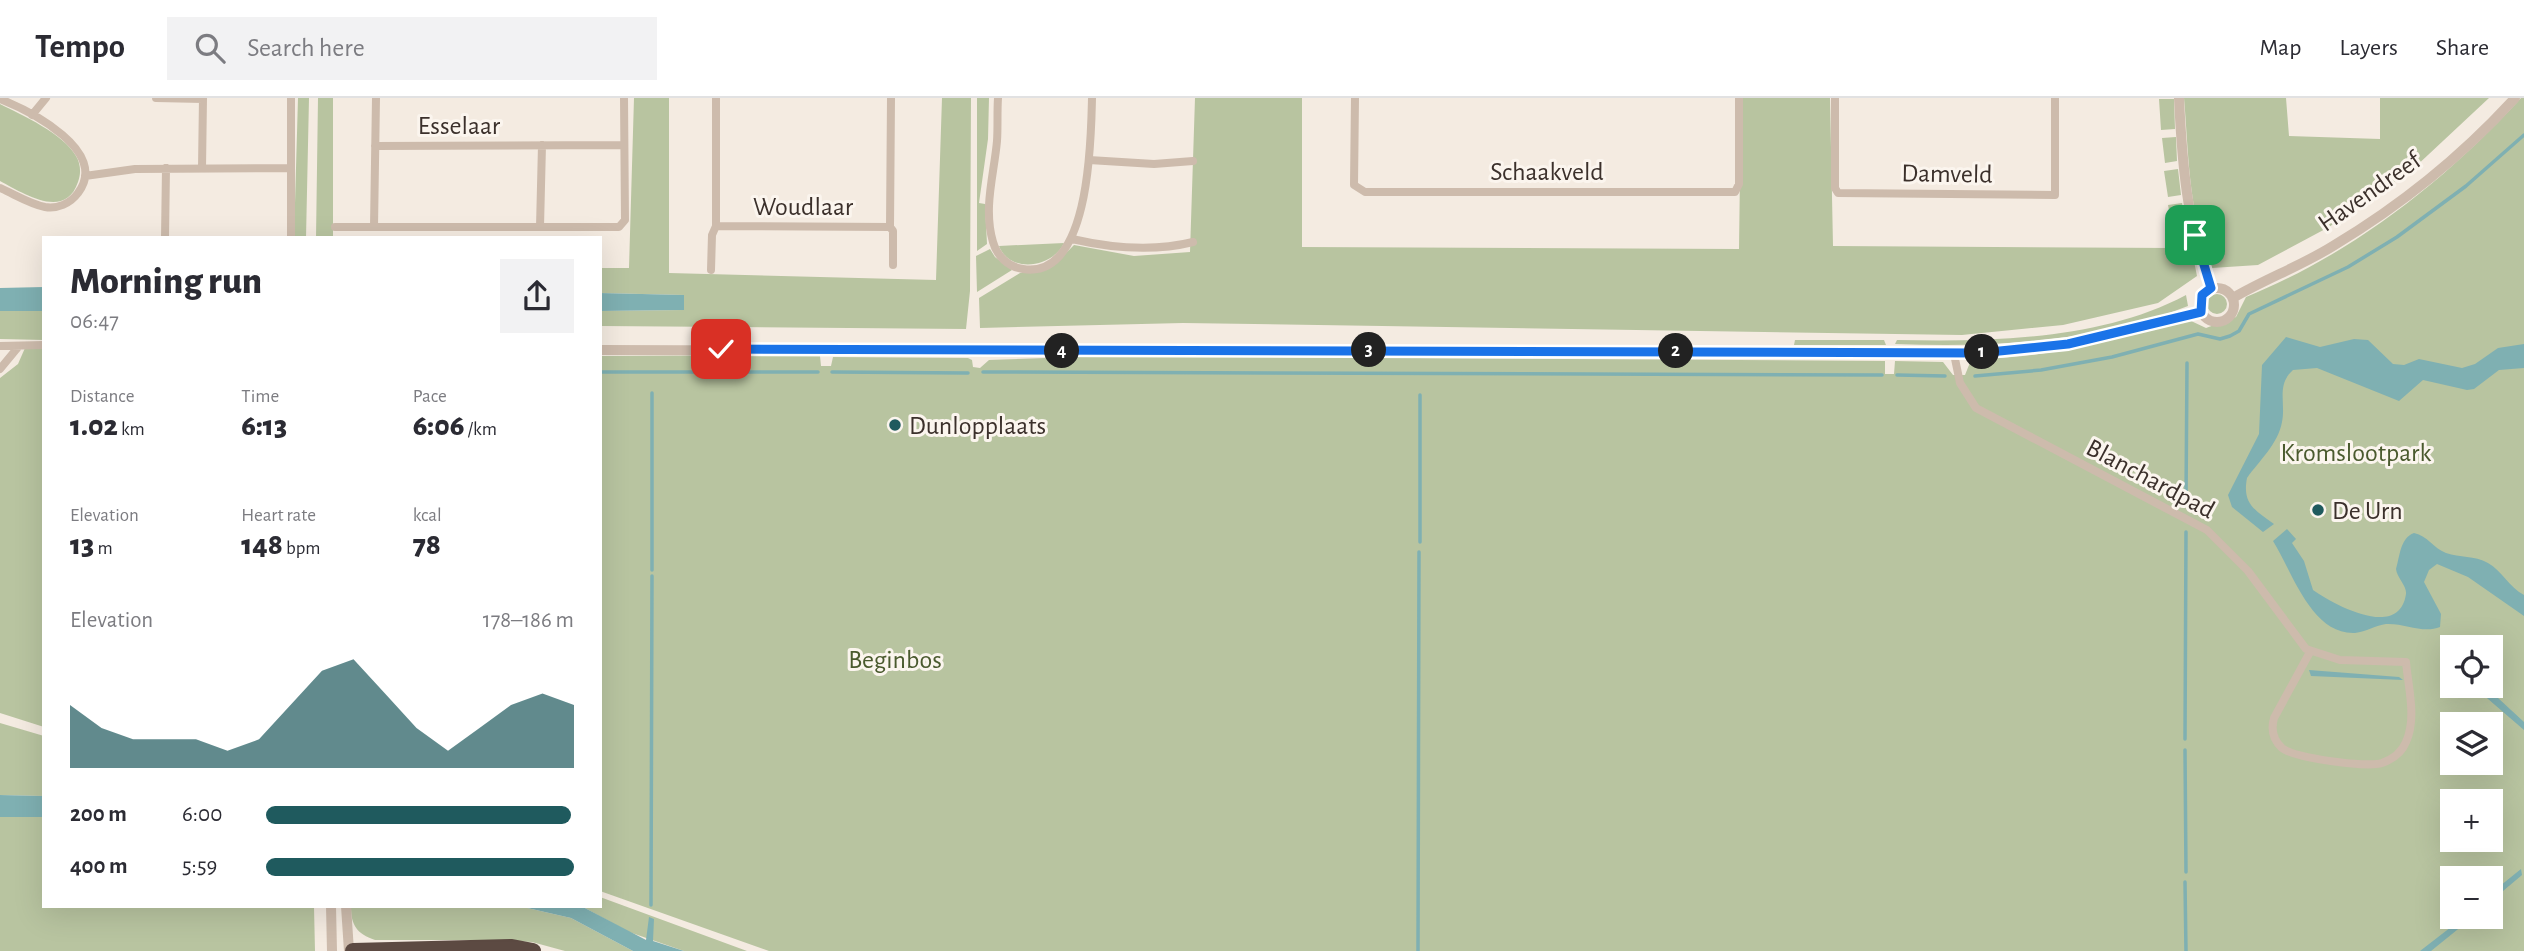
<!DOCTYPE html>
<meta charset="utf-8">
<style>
body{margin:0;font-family:"Alegreya Sans",sans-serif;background:#f2f2f3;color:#2b2b33;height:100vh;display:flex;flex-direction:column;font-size:26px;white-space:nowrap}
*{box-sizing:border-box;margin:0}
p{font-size:23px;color:#7c7c81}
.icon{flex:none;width:38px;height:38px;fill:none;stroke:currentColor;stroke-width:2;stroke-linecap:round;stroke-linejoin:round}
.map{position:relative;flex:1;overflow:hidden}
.drawer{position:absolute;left:42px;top:138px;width:560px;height:672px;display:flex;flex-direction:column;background:#fff;border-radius:0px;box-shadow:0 7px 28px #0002}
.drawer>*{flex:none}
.fabs{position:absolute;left:2440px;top:537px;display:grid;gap:14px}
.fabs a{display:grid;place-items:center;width:63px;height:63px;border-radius:0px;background:#fff;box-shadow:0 7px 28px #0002;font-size:35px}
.pin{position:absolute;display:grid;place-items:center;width:60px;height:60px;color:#fff;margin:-30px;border-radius:14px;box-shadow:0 4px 10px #0006}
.km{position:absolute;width:35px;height:35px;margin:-18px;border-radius:50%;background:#222;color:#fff;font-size:19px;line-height:35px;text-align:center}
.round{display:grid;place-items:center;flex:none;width:74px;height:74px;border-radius:0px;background:#f2f2f3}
.summary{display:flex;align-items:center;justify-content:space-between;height:119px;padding:0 28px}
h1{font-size:38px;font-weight:800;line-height:52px}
.stats{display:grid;grid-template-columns:repeat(3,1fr);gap:10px;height:119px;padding:7px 28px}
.stats div{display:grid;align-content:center}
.stats b{font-size:30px;font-weight:800}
.stats small{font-size:19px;font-weight:400}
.stats p{font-size:19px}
.chart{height:196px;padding:14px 28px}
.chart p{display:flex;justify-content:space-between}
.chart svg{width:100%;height:126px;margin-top:7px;fill:#1f5a5e;opacity:.7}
ul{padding:0 28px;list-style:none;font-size:23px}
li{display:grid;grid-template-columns:112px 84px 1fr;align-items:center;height:52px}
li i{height:18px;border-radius:9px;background:#1f5a5e}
header{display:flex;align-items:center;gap:42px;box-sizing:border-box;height:98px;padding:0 35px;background:#fff;border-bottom:2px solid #e1e1e2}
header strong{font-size:33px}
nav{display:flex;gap:38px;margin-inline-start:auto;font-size:24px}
.search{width:490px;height:63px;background:#f2f2f3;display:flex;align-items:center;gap:18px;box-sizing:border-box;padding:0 24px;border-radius:0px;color:#7c7c81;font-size:26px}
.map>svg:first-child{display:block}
.green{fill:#b8c4a0;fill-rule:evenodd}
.water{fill:#7fb0b2}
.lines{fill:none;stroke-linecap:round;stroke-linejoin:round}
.stream{stroke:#7fb0b2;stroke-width:3.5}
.minor{stroke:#cdbbac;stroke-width:8}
.tertiary{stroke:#cdbbac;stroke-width:10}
.motorway{stroke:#5c4a42;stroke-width:16}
.route-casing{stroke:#fff;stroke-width:14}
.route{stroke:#1a73e8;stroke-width:9}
.poi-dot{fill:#1f5a5e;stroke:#fbf5ee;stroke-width:2.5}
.labels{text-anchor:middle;stroke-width:6;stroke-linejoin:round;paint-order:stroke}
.street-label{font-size:26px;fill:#3b302b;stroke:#fbf5ee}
.poi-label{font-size:26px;fill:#3b302b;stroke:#fbf5ee;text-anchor:start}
.park-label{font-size:26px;fill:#4a5a2e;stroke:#fbf5ee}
</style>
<header>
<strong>Tempo</strong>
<div class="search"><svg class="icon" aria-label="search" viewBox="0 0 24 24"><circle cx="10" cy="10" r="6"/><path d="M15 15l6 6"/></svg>Search here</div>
<nav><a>Map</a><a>Layers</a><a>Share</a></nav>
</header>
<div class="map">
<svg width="2524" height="853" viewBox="0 0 2524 853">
<rect width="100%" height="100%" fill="#f4ebe1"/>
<path class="green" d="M 298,0 L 309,0 L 306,140 L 294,140 Z
M 318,0 L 333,0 L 333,140 L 316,140 Z
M 634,0 L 669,0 L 669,175 L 936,182 L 942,0 L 971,0 L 970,193 L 966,231 L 600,228 L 600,213 L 684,212 L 684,197 L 600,195 L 600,170 L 629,170 Z
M 977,0 L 989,0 L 988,41 L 979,105 L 985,106 L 987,146 L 977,153 Z
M 1195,0 L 1302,0 L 1302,149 L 1739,151 L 1741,0 L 1830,0 L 1833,148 L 2173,150 L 2172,145 L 2190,143 L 2197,178 L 2158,205 L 2063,227 L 1962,237 L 1183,225 L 980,230 L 979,200 L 1020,175 L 1052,169 L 1074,147 L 1134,158 L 1190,154 Z
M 2184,0 L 2286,0 L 2289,38 L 2380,41 L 2380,0 L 2489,0 L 2413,71 L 2329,129 L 2258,167 L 2212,170 C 2188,115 2189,58 2184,0 Z
M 2521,0 L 2524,0 L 2524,853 L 769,853 L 600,793 L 600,258 L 809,257 L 820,258 L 821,268 L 831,268 L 833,259 L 968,260 L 972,262 L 973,269 L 980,270 L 989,262 L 1105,258 L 1885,263 L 1885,276 L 1894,276 L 1895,263 L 1943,264 L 1953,277 L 1965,277 L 1971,262 L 1978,261 C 2055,259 2116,241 2189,222 L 2206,230 L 2236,219 L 2246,199 C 2352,156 2444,84 2521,0 ZM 2452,550 L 2490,550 L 2490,588 L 2452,588 ZM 2452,626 L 2490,626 L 2490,665 L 2452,665 ZM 2452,704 L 2490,704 L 2490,742 L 2452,742 ZM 2452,780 L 2490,780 L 2490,819 L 2452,819 Z
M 2159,1 L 2174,1 L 2175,31 L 2161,32 Z
M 0,6 C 22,17 64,36 76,58 C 81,66 81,76 78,84 C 65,123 23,95 0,83 Z
M 2176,39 L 2177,63 L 2165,65 L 2162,40 Z
M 2178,71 L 2181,97 L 2168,99 L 2164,73 Z
M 2182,105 L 2188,136 L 2174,138 L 2168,107 Z
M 1064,145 C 1052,170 1010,176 999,148 Z
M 990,151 L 995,159 L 1012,172 L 977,194 L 976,158 Z
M2207 206a10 10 0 1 1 20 0a10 10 0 1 1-20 0Z
M 2186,197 L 2188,208 C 2096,244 1993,250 1895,246 L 1897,242 C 1991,244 2102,242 2186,197 Z
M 0,213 L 44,213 L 44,242 L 0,241 Z
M 1795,242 L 1884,242 L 1886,247 L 1794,247 Z
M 25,250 L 44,250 L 44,629 L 0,615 L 0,280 L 18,266 Z
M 0,625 L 44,638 L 44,698 L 0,697 Z
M 0,719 L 44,719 L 44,808 L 314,809 L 315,853 L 0,853 Z
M 600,799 L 747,853 L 684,853 L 629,834 L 583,809 L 600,808 Z
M 351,809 L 523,809 L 571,820 L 633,853 L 565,853 L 532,844 L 500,842 L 375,842 C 357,836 351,827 351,809 Z"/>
<path class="water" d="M 44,189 L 44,213 L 0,213 L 0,190 Z
M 600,195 L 684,197 L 684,212 L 600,213 Z
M 2286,239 L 2320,249 L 2354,241 L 2368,242 L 2393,266 L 2404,267 L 2419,261 L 2462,270 L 2475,266 L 2498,250 L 2524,246 L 2524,270 L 2499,272 L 2474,291 L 2467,292 L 2423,282 L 2399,303 L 2317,270 L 2293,272 C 2276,287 2286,305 2282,324 C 2278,346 2259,363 2247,380 C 2242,406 2255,412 2274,426 L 2263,434 L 2232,409 L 2228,397 L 2259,336 L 2262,267 Z
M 2287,431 L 2296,441 L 2292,445 L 2304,463 L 2313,492 C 2333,506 2399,543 2406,496 C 2407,488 2397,480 2396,471 C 2400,458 2400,440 2414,435 C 2428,438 2433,450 2446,455 C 2460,460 2474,457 2488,465 C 2502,473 2509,489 2524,497 L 2524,518 L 2468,479 L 2437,466 L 2429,472 L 2424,484 L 2441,516 L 2440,529 C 2423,536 2405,525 2386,526 C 2376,527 2366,534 2355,535 C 2311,537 2292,473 2273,443 Z
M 2309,572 L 2399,579 L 2403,582 L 2311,578 Z
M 2473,588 L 2485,588 L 2524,624 L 2524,632 Z
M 0,697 L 44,698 L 44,719 L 0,719 Z
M 2521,771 L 2522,777 L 2490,804 L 2490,796 Z
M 523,809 L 583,809 L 646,842 L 649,819 L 654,821 L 653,843 L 684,853 L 633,853 L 571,820 Z
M 2464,819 L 2473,819 L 2431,853 L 2420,853 Z"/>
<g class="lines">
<path class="stream" d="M 600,274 L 818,274
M 832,274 L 968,275
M 983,274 L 1882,277
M 1897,277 L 1945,278
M 1975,278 L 2041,272 L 2112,259 L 2198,236 L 2220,241 L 2230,238 L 2239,233 L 2249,216 L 2348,169 L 2397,139 L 2466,88 L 2524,37
M 2186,402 L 2187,265
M 1420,444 L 1420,297
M 652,472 L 652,295
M 2185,641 L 2186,434
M 2185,652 L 2186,774
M 2185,784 L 2186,853
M 651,807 L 652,478
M 1418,853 L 1419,454"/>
<path class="minor" d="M 156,0 L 203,1
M 716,0 L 716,128 L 890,129 L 891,0
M 998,0 C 997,14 998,29 997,43 C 994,77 983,110 993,144 C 997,158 1008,169 1023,171 C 1090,182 1091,42 1092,0
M 1355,0 L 1354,87 L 1365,94 L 1735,94 L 1739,86 L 1739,0
M 1835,0 L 1835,90 L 1838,95 L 2055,97 L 2055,0
M 0,1 C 30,13 110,53 78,95 C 70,106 57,111 45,109 C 30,106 14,96 0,90
M 32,17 L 46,0
M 375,48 L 624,47
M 1089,62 L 1154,66 L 1193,63
M 202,70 L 203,0
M 85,78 L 135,71 L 290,70
M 335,129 L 619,129 L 625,122 L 624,0
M 374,129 L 376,0
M 540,129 L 542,47
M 890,129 L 893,133 L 893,167
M 165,140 L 166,70
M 291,140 L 291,0
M 1072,141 C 1111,150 1153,154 1193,144
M 711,172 L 712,137 L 716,128
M 0,248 L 44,247
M 1954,256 L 1960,285 L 1976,310 L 2207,432 L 2248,473 L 2306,551 L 2340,562 L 2406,564 C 2408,588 2417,620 2406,644 C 2402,654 2393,661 2382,665 C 2367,670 2294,660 2282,650 C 2273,642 2271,631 2274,620 L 2310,554
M 0,271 L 19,248"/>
<path class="tertiary" d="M 2179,0 C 2182,64 2187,129 2211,190
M2200 207a17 17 0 1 1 34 0a17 17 0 1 1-34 0Z
M 2233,200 C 2265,181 2301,168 2333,148 C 2400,108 2462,58 2515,0
M 600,252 L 1954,256 L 2068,246 L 2201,214
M 331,808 L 332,853
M 346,808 L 349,853"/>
<path class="motorway" d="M 353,853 L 512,849 L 533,853"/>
</g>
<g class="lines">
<defs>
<path id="route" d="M 721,251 L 1980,255 L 2068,246 L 2201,214 L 2202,197 L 2211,190 L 2195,137"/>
</defs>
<use href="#route" class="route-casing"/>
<use href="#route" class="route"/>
</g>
<g class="poi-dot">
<circle cx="895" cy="327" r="7"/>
<circle cx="2318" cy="412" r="7"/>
</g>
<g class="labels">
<g class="street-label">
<text x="459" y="36">Esselaar</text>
<text x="1547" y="82">Schaakveld</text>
<text transform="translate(1947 75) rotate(1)" y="9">Damveld</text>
<text transform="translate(2369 93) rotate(-35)" y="9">Havendreef</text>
<text x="803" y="117">Woudlaar</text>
<text transform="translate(2151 380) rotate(28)" y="9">Blanchardpad</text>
</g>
<g class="poi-label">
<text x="909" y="336">Dunlopplaats</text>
<text x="2332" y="421">De Urn</text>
</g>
<g class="park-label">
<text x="2356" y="363">Kromslootpark</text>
<text x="895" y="570">Beginbos</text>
</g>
</g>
</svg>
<div class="fabs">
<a><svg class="icon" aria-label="locate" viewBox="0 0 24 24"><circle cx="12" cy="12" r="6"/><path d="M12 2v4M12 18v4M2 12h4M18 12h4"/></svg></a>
<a><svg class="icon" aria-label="layers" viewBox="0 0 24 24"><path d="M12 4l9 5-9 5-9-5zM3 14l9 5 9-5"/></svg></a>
<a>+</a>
<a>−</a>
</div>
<div class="pin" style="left:2195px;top:137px;background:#1e9e55"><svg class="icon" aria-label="arrive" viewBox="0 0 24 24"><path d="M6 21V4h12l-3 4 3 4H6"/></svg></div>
<div class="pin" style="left:721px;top:251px;background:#d93025"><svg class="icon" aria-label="check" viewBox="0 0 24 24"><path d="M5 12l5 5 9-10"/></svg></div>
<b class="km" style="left:1982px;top:254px">1</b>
<b class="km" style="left:1676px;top:253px">2</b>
<b class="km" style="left:1369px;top:252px">3</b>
<b class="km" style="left:1062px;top:253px">4</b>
<section class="drawer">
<div class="summary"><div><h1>Morning run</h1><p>06:47</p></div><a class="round"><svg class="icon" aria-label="share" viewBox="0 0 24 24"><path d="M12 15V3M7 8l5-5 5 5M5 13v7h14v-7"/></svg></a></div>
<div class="stats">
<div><p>Distance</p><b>1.02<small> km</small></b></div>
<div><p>Time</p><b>6:13</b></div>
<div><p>Pace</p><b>6:06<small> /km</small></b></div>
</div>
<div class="stats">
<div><p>Elevation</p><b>13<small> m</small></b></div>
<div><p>Heart rate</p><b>148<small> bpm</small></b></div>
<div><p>kcal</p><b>78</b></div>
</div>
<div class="chart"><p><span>Elevation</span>178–186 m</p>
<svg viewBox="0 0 160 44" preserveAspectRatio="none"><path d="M0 44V22L10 30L20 34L30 34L40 34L50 38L60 34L70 22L80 10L90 6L100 18L110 30L120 38L130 30L140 22L150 18L160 22V44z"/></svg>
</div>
<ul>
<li><b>200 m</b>6:00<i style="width:99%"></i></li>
<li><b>400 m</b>5:59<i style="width:100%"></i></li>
</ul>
</section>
</div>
